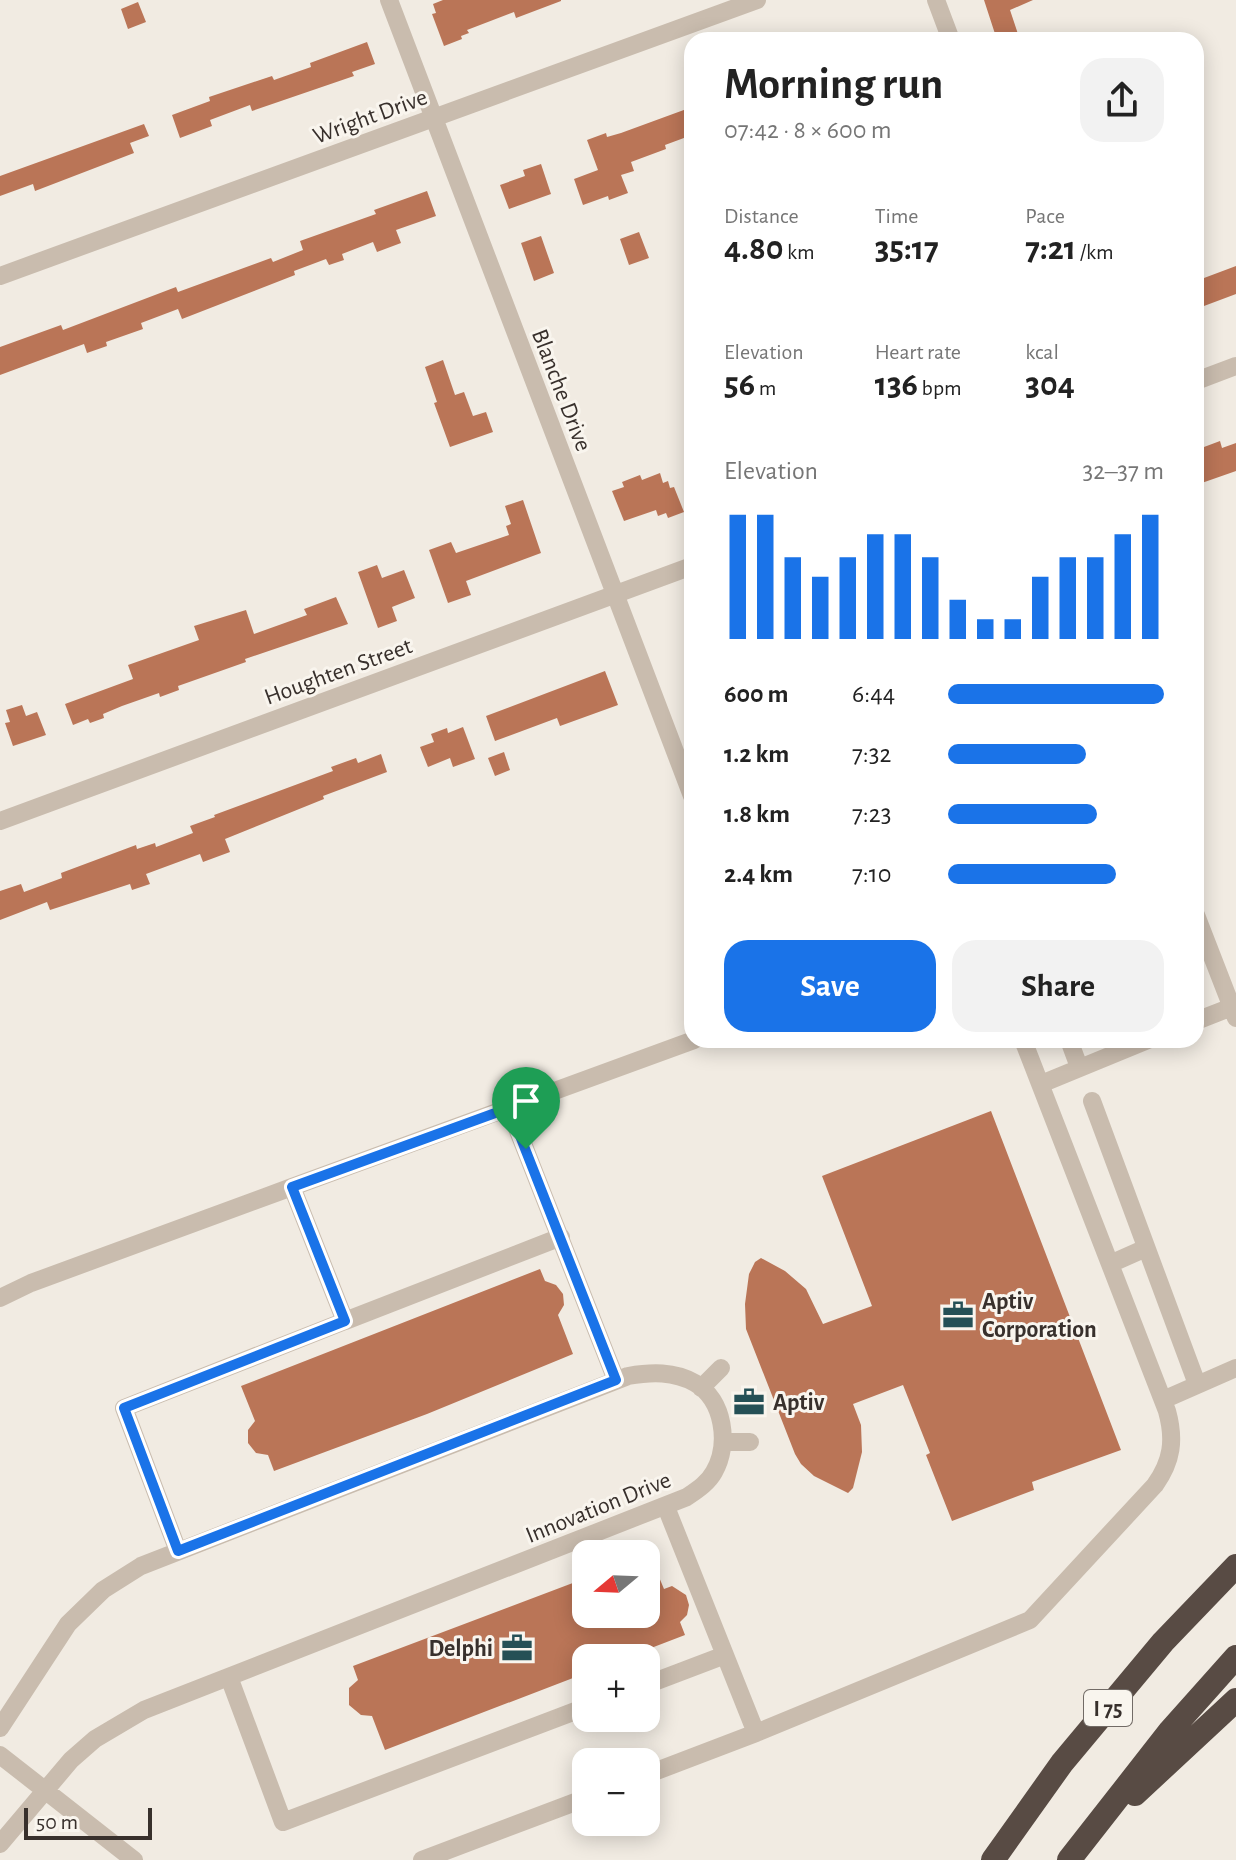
<!DOCTYPE html>
<meta charset="utf-8">
<style>
body{margin:0;font-family:"Alegreya Sans",sans-serif;background:#f2f2f2;color:#222;height:100vh;display:flex;flex-direction:column;font-size:30px;white-space:nowrap}
*{box-sizing:border-box;margin:0}
p{font-size:26px;color:#767676}
.icon{flex:none;width:44px;height:44px;fill:none;stroke:currentColor;stroke-width:2;stroke-linecap:round;stroke-linejoin:round}
.map{position:relative;flex:1;overflow:hidden}
.drawer{position:absolute;left:684px;top:32px;width:520px;height:1016px;display:flex;flex-direction:column;background:#fff;border-radius:24px;box-shadow:0 4px 20px #0003}
.drawer>*{flex:none}
.needle{width:52px;rotate:251deg}
.buttons{position:absolute;left:572px;top:1540px;display:grid;gap:16px}
.buttons a{display:grid;place-items:center;width:88px;height:88px;border-radius:16px;background:#fff;box-shadow:0 4px 20px #0003;font-size:40px}
.scale{position:absolute;left:24px;bottom:20px;width:128px;box-sizing:border-box;padding-left:8px;border:4px solid #38302c;border-top:0;font-size:22px;line-height:28px;white-space:nowrap;color:#38302c;-webkit-text-stroke:6px #f9f5ee;paint-order:stroke}
.pin{position:absolute;display:grid;place-items:center;width:68px;height:68px;color:#fff;margin:-82px -34px;border-radius:50% 50% 50% 0;rotate:-45deg;box-shadow:0 0 8px #0007}
.pin .icon{rotate:45deg}
.round{display:grid;place-items:center;flex:none;width:84px;height:84px;border-radius:24px;background:#f2f2f2}
.summary{display:flex;align-items:center;justify-content:space-between;height:136px;padding:0 40px}
h1{font-size:44px;font-weight:700;line-height:60px}
.stats{display:grid;grid-template-columns:repeat(3,1fr);gap:12px;height:136px;padding:8px 40px}
.stats div{display:grid;align-content:center}
.stats b{font-size:34px;font-weight:700}
.stats small{font-size:22px;font-weight:400}
.stats p{font-size:22px}
.chart{height:224px;padding:16px 40px}
.chart p{display:flex;justify-content:space-between}
.chart svg{width:100%;height:144px;margin-top:8px;stroke:#1a73e8;stroke-width:6}
.action{display:flex;gap:16px;margin-top:auto;padding:16px 40px}
.action a{flex:1;height:92px;border-radius:24px;background:#1a73e8;color:#fff;font-size:32px;font-weight:700;line-height:92px;text-align:center}
.action a+a{background:#f2f2f2;color:#222}
ul{padding:0 40px;list-style:none;font-size:26px}
li{display:grid;grid-template-columns:128px 96px 1fr;align-items:center;height:60px}
li i{height:20px;border-radius:10px;background:#1a73e8}
.map>svg:first-child{display:block}
.building{fill:#ba7557}
.lines{fill:none;stroke-linecap:round;stroke-linejoin:round}
.minor{stroke:#c9bcae;stroke-width:18}
.highway{stroke:#584b44;stroke-width:24}
.route-casing{stroke:#fff;stroke-width:16}
.route{stroke:#1a73e8;stroke-width:10}
.labels{text-anchor:middle;stroke-width:6;stroke-linejoin:round;paint-order:stroke}
.shield{fill:#f9f5ee;stroke:#726b66;stroke-width:2}
.shield-label{font-size:22px;font-weight:bold;fill:#38302c}
.street-label{font-size:24px;fill:#38302c;stroke:#f9f5ee}
.poi-label{font-size:24px;font-weight:bold;fill:#38302c;stroke:#f9f5ee;text-anchor:start}
</style>
<div class="map">
<svg width="1236" height="1860" viewBox="0 0 1236 1860">
<rect width="100%" height="100%" fill="#f1ebe2"/>
<path class="building" d="M 443,0 L 561,0 L 561,1 L 516,18 L 514,12 L 467,30 L 469,33 L 461,36 L 462,39 L 444,46 L 432,14 L 436,13 L 433,4 Z
M 984,0 L 1033,0 L 1010,10 L 1020,40 L 997,40 Z
M 138,2 L 146,22 L 128,29 L 121,9 Z
M 367,42 L 375,64 L 352,72 L 354,76 L 252,111 L 250,105 L 210,120 L 212,126 L 180,138 L 172,115 L 210,101 L 209,97 L 272,76 L 274,80 L 311,67 L 310,63 Z
M 692,107 L 692,135 L 665,145 L 666,149 L 631,162 L 634,171 L 621,175 L 628,193 L 609,200 L 608,196 L 583,205 L 574,179 L 598,170 L 587,140 L 606,133 L 607,137 L 621,133 Z
M 144,124 L 149,136 L 130,143 L 134,153 L 35,191 L 33,184 L 0,196 L 0,176 Z
M 541,164 L 551,194 L 509,209 L 500,185 L 525,176 L 523,170 Z
M 427,191 L 436,216 L 396,230 L 401,243 L 377,252 L 373,242 L 342,254 L 344,260 L 329,265 L 326,259 L 294,271 L 295,275 L 182,319 L 178,309 L 141,323 L 143,329 L 106,342 L 107,346 L 87,353 L 84,344 L 0,375 L 0,347 L 61,325 L 63,330 L 176,287 L 178,292 L 271,258 L 273,262 L 303,250 L 300,241 L 376,214 L 374,210 Z
M 639,232 L 649,258 L 629,265 L 620,239 Z
M 541,236 L 554,273 L 534,281 L 521,243 Z
M 1236,266 L 1236,294 L 1196,309 L 1196,281 Z
M 443,360 L 455,395 L 464,392 L 473,416 L 486,412 L 493,432 L 450,447 L 434,403 L 437,402 L 425,367 Z
M 1220,441 L 1222,448 L 1236,443 L 1236,471 L 1196,485 L 1196,450 Z
M 660,473 L 663,483 L 668,481 L 670,488 L 674,487 L 684,512 L 668,518 L 666,513 L 658,516 L 656,510 L 624,521 L 612,491 L 624,487 L 622,482 L 640,475 L 642,480 Z
M 523,500 L 541,553 L 466,581 L 471,595 L 448,603 L 429,550 L 451,542 L 456,553 L 509,535 L 506,526 L 511,524 L 505,506 Z
M 377,565 L 382,578 L 404,570 L 415,598 L 392,607 L 397,621 L 378,628 L 358,572 Z
M 336,597 L 348,624 L 245,659 L 246,662 L 178,686 L 179,690 L 160,697 L 159,693 L 122,706 L 103,714 L 104,718 L 90,723 L 88,719 L 73,725 L 65,704 L 133,679 L 128,665 L 199,640 L 194,626 L 246,610 L 254,634 L 307,615 L 304,609 Z
M 605,671 L 618,705 L 560,726 L 557,718 L 495,741 L 486,716 Z
M 22,705 L 26,716 L 37,712 L 46,735 L 13,746 L 5,723 L 10,722 L 6,710 Z
M 463,727 L 475,759 L 453,767 L 450,758 L 428,767 L 420,747 L 434,742 L 431,734 L 447,728 L 448,733 Z
M 504,752 L 510,770 L 495,776 L 488,758 Z
M 381,754 L 387,772 L 323,796 L 324,799 L 225,839 L 230,852 L 203,862 L 200,854 L 146,874 L 150,884 L 132,890 L 130,884 L 50,910 L 47,902 L 0,920 L 0,891 L 21,884 L 24,892 L 62,878 L 61,873 L 136,845 L 137,849 L 155,843 L 156,847 L 193,833 L 190,826 L 215,817 L 214,815 L 333,771 L 331,767 L 356,758 L 358,763 Z
M 991,1111 L 1121,1450 L 1032,1482 L 1034,1490 L 952,1521 L 926,1455 L 930,1453 L 903,1385 L 853,1404 L 861,1425 L 862,1452 L 853,1488 L 848,1493 L 814,1476 L 801,1464 L 795,1454 L 746,1329 L 745,1304 L 749,1274 L 755,1262 L 761,1258 L 785,1271 L 806,1289 L 823,1324 L 872,1306 L 822,1176 Z
M 540,1269 L 545,1281 L 556,1285 L 563,1294 L 564,1305 L 558,1315 L 573,1354 L 427,1414 L 274,1471 L 268,1455 L 256,1453 L 248,1443 L 248,1430 L 255,1421 L 241,1386 Z
M 646,1546 L 664,1589 L 672,1586 L 686,1595 L 689,1605 L 687,1615 L 680,1622 L 685,1635 L 625,1658 L 586,1658 L 586,1673 L 385,1750 L 372,1716 L 361,1715 L 349,1705 L 349,1688 L 358,1680 L 353,1666 L 586,1578 L 586,1614 L 646,1614 Z"/>
<g class="lines">
<path class="minor" d="M 389,0 L 692,796
M 936,0 L 951,40
M 0,276 L 757,0
M 1196,381 L 1236,366
M 0,821 L 692,566
M 1196,915 L 1236,1018
M 1196,1021 L 1232,1007
M 1069,1040 L 1079,1067
M 1041,1084 L 1148,1040
M 1092,1101 L 1197,1384
M 509,1108 L 616,1380
M 292,1187 L 694,1040
M 1110,1264 L 1146,1248
M 0,1298 L 31,1283 L 292,1187 L 345,1321 L 124,1408 L 178,1551
M 345,1321 L 561,1237
M 701,1388 L 721,1368
M 1163,1400 L 1236,1368
M 723,1442 L 750,1442
M 229,1677 L 283,1822 L 586,1707
M 646,1685 L 725,1655
M 0,1728 L 68,1624 L 103,1590 L 141,1566 L 628,1376 C 651,1372 674,1371 695,1383 C 724,1400 730,1444 714,1472 C 708,1483 697,1490 687,1497 L 144,1710 L 95,1739 L 71,1760 L 0,1844
M 756,1733 L 1030,1620 L 1155,1485 C 1172,1461 1175,1440 1167,1411 L 1023,1040
M 0,1755 L 134,1860
M 646,1775 L 756,1733 L 666,1507
M 422,1860 L 586,1798"/>
<path class="highway" d="M 1135,1794 L 1236,1700
M 993,1860 L 1062,1763 L 1163,1642 L 1236,1566
M 1069,1860 L 1170,1731 L 1236,1657"/>
</g>
<g class="lines">
<defs>
<path id="route" d="M 509,1108 L 616,1380 L 178,1551 L 124,1408 L 345,1321 L 292,1187 Z"/>
</defs>
<use href="#route" class="route-casing"/>
<use href="#route" class="route"/>
</g>
<defs>
<symbol id="office-bare" viewBox="-9 -9 18 18"><path d="M-6-3h4V-5.5h4V-3h4V5H-6ZM-1-4.5V-3h2v-1.5ZM-6 0V1H6V0Z" fill="#255056" stroke="#f9f5ee" stroke-width="2.5" paint-order="stroke"/></symbol>
</defs>
<g fill-rule="evenodd">
<use href="#office-bare" x="936" y="1293" width="44" height="44"/>
<use href="#office-bare" x="727" y="1380" width="44" height="44"/>
<use href="#office-bare" x="495" y="1626" width="44" height="44"/>
</g>
<g class="labels">
<rect class="shield" x="1084" y="1690" width="48" height="36" rx="6"/>
<g class="shield-label">
<text x="1108" y="1716">I 75</text>
</g>
<g class="street-label">
<text transform="translate(370 116) rotate(-20)" y="8">Wright Drive</text>
<text transform="translate(562 390) rotate(69)" y="8">Blanche Drive</text>
<text transform="translate(338 671) rotate(-20)" y="8">Houghten Street</text>
<text transform="translate(598 1507) rotate(-22)" y="8">Innovation Drive</text>
</g>
<g class="poi-label">
<text x="982" y="1309">Aptiv<tspan x="982" dy="28">Corporation</tspan></text>
<text x="773" y="1410">Aptiv</text>
<text x="493" y="1656" text-anchor="end">Delphi</text>
</g>
</g>
</svg>
<div class="buttons">
<a><svg class="needle" viewBox="-14 -14 28 28"><path d="M0-13l5 13h-10z" fill="#e53935"/><path d="M0 13l5-13h-10z" fill="#767676"/></svg></a>
<a>+</a>
<a>−</a>
</div>
<div class="scale">50 m</div>
<div class="pin" style="left:526px;top:1149px;background:#1e9e55"><svg class="icon" aria-label="arrive" viewBox="0 0 24 24"><path d="M6 21V4h12l-3 4 3 4H6"/></svg></div>
<section class="drawer">
<div class="summary"><div><h1>Morning run</h1><p>07:42 · 8 × 600 m</p></div><a class="round"><svg class="icon" aria-label="share" viewBox="0 0 24 24"><path d="M12 15V3M7 8l5-5 5 5M5 13v7h14v-7"/></svg></a></div>
<div class="stats">
<div><p>Distance</p><b>4.80<small> km</small></b></div>
<div><p>Time</p><b>35:17</b></div>
<div><p>Pace</p><b>7:21<small> /km</small></b></div>
</div>
<div class="stats">
<div><p>Elevation</p><b>56<small> m</small></b></div>
<div><p>Heart rate</p><b>136<small> bpm</small></b></div>
<div><p>kcal</p><b>304</b></div>
</div>
<div class="chart"><p><span>Elevation</span>32–37 m</p>
<svg viewBox="0 0 160 44" preserveAspectRatio="none"><path d="M5 44V6M15 44V6M25 44V19M35 44V25M45 44V19M55 44V12M65 44V12M75 44V19M85 44V32M95 44V38M105 44V38M115 44V25M125 44V19M135 44V19M145 44V12M155 44V6"/></svg>
</div>
<ul>
<li><b>600 m</b>6:44<i style="width:100%"></i></li>
<li><b>1.2 km</b>7:32<i style="width:64%"></i></li>
<li><b>1.8 km</b>7:23<i style="width:69%"></i></li>
<li><b>2.4 km</b>7:10<i style="width:78%"></i></li>
</ul>
<div class="action"><a>Save</a><a>Share</a></div>
</section>
</div>
